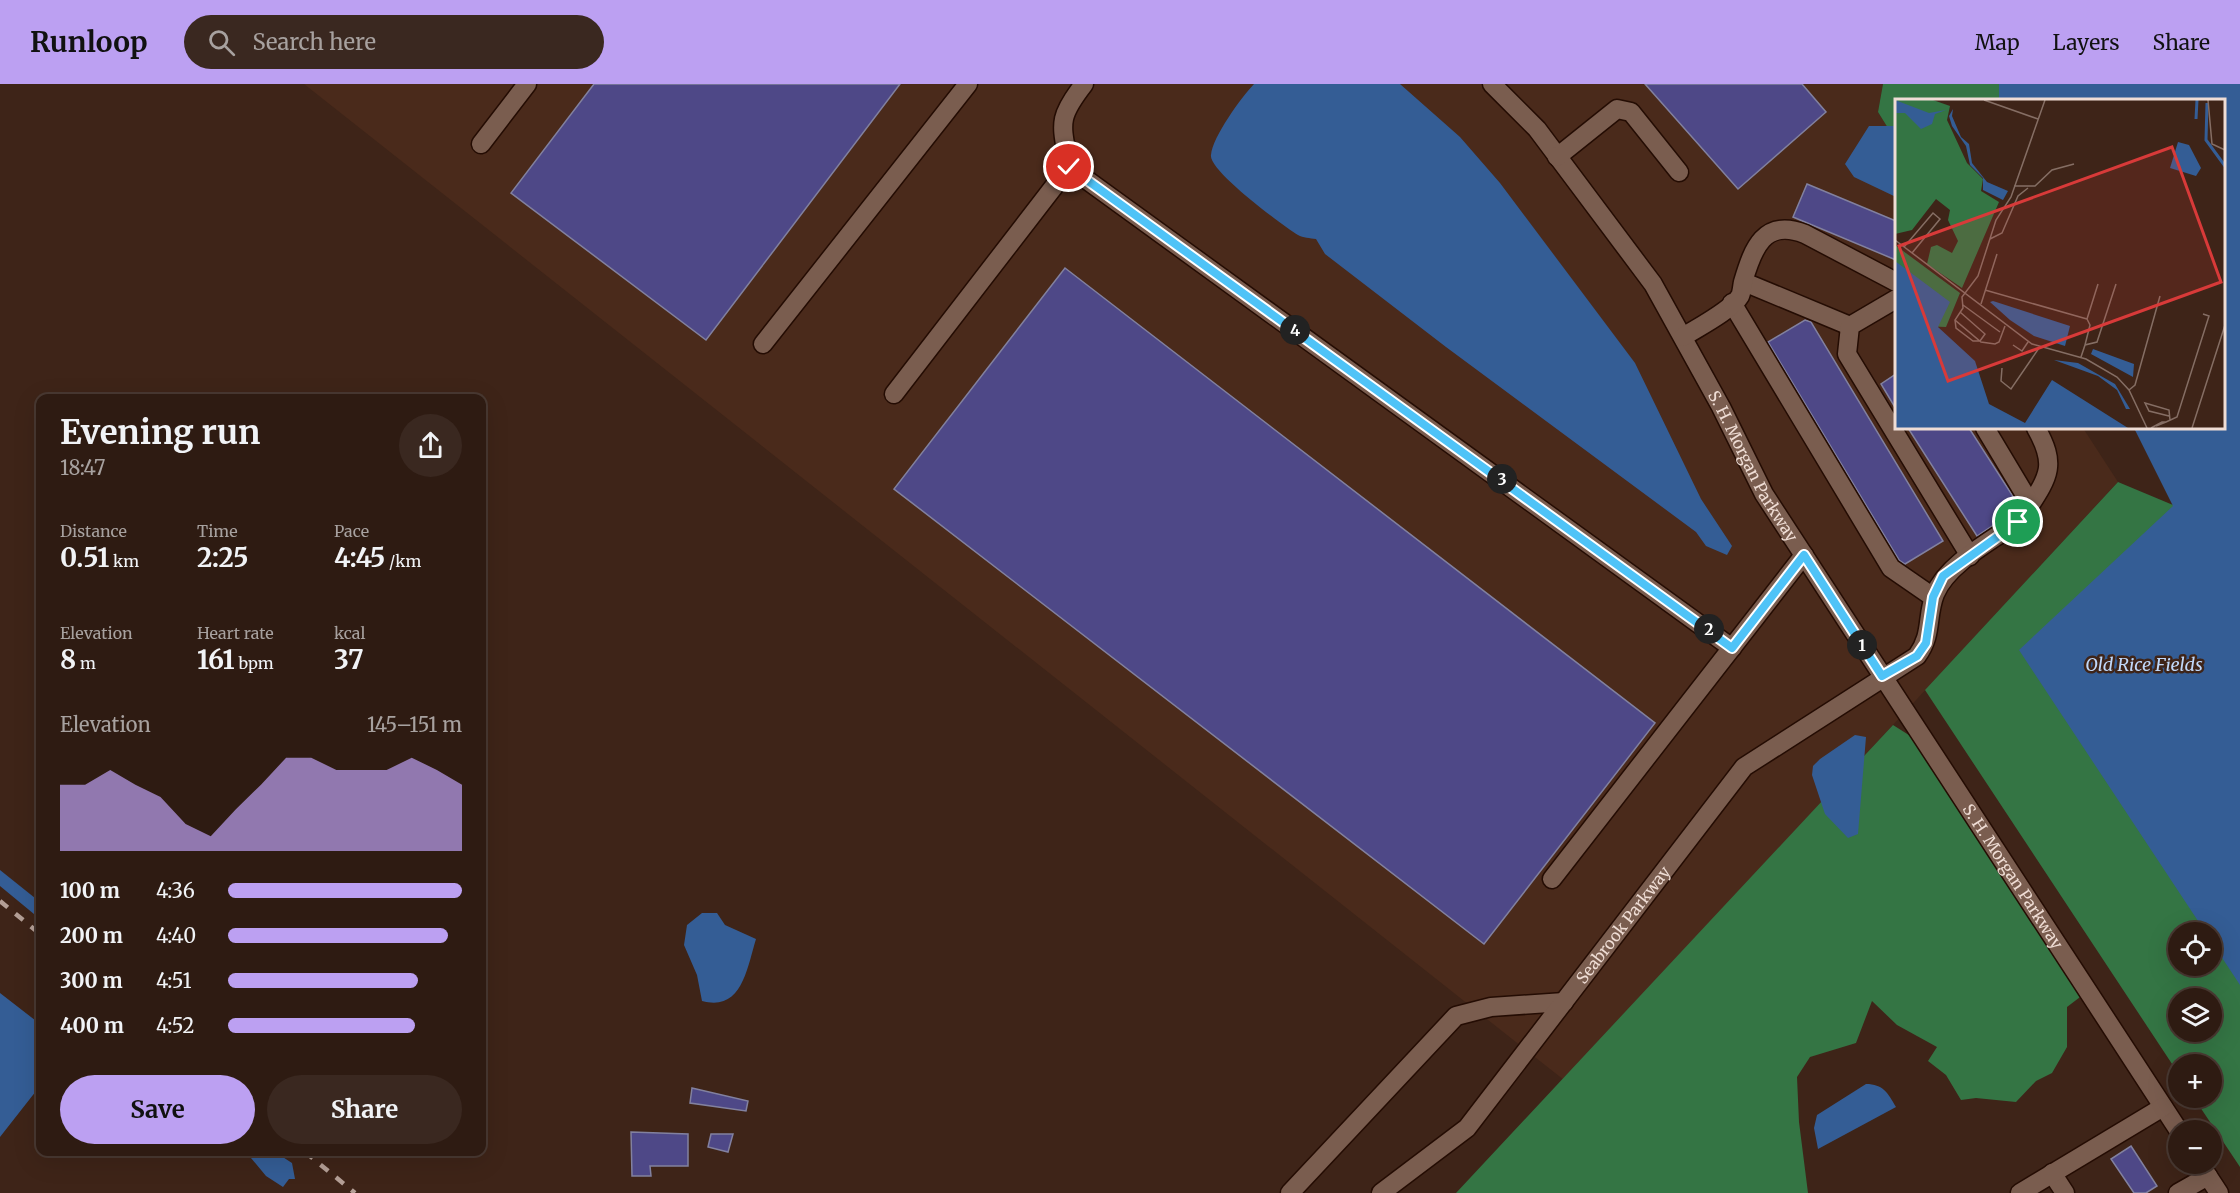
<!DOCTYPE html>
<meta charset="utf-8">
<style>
body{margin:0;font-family:Merriweather,serif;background:#3a2820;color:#f1f3f6;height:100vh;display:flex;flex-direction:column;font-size:22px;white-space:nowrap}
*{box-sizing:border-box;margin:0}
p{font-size:20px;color:#a7a19f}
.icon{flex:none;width:33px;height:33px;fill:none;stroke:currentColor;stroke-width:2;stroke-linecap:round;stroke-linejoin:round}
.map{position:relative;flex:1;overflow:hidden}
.drawer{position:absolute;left:36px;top:310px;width:450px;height:762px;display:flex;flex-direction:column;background:#2e1b12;border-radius:12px;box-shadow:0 6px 24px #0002,0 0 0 2px #493932}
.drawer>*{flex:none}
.tools{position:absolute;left:2168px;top:838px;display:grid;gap:12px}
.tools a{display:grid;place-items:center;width:54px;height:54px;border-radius:50%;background:#2e1b12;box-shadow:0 6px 24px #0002,0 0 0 2px #493932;font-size:30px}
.pin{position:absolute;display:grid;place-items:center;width:51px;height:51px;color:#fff;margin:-26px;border:3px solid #fff;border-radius:50%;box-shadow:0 2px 6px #0007}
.km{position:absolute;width:30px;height:30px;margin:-15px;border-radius:50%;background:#222;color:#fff;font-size:16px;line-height:30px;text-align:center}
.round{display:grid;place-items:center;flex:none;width:63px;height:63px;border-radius:32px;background:#3a2820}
.summary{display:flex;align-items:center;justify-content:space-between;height:102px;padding:0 24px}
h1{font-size:33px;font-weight:700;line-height:45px}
.metrics{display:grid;grid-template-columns:repeat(3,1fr);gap:9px;height:102px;padding:6px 24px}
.metrics div{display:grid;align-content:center}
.metrics b{font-size:26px;font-weight:700}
.metrics small{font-size:16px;font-weight:400}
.metrics p{font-size:16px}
.chart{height:168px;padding:12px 24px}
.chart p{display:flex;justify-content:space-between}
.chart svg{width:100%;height:108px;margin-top:6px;fill:#bca0f2;opacity:.7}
.primary-button{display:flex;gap:12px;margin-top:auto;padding:12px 24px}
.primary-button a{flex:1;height:69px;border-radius:36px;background:#bca0f2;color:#111;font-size:24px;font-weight:700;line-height:69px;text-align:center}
.primary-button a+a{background:#3a2820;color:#f1f3f6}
ul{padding:0 24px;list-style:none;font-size:20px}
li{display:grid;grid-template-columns:96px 72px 1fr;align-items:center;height:45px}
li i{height:15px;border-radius:8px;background:#bca0f2}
header{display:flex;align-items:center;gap:36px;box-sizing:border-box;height:84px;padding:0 30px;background:#bca0f2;color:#111}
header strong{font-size:28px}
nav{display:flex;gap:33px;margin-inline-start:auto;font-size:21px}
.search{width:420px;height:54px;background:#3a2820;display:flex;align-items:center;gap:15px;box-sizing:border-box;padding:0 21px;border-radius:33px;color:#a7a19f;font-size:22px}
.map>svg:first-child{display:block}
.built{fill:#4a2a1b}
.forest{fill:#347544;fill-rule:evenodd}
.water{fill:#345d95}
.building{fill:#4e4887;stroke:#82819f;stroke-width:1.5}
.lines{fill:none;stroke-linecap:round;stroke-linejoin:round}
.minor-casing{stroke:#240c03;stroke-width:21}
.minor{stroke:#7a5d4f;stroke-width:18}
.rail{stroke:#b49f96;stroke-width:4.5;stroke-dasharray:10 10;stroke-linecap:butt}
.route-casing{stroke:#fff;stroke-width:12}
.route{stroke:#4fc3f7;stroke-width:8}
.labels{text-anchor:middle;stroke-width:5;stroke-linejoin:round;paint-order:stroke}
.street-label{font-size:16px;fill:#efddd5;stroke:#3e2418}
.water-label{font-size:18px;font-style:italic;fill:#c0d8f9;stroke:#3e2418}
.inset-river{fill:none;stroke:#345d95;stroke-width:3}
.inset-road{fill:none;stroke:#856e64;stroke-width:1.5}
.view{fill:#d83a39;fill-opacity:0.15;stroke:#d83a39;stroke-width:3}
.inset-edge{fill:none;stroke:#efddd5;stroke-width:3}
</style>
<header>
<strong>Runloop</strong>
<div class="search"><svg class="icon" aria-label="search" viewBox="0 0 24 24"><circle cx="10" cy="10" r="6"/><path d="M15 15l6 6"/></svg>Search here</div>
<nav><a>Map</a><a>Layers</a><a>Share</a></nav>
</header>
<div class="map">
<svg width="2240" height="1109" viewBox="0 0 2240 1109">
<rect width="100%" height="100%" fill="#3e2418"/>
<path class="built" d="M 304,0 L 1883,0 L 1878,28 L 1896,57 L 1896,344 L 2083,344 L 2118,398 L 1564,996 Z"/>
<path class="forest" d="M 1883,0 L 2240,0 L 2224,16 L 1896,16 L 1896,57 L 1878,28 Z
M 2118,398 L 2240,449 L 2240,1083 L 2194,1014 L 2211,1014 L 2211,981 L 2178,981 L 2178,989 L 1925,606 ZM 2178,849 L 2211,849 L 2211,882 L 2178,882 ZM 2178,915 L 2211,915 L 2211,948 L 2178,948 Z
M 1893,641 L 1931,665 L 2088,907 L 2067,923 L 2067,963 L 2052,989 L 2036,997 L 2016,1018 L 1976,1014 L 1961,1016 L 1946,991 L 1928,977 L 1937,963 L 1897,941 L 1872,917 L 1856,959 L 1810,973 L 1797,993 L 1799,1038 L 1808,1109 L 1456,1109 Z"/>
<path class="water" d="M 1254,0 L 1400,0 L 1460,53 L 1500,99 L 1635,279 L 1701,415 L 1732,462 L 1727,471 L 1706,462 L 1696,448 L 1446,263 L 1325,170 L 1316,155 C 1310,154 1303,154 1298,151 C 1283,142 1208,86 1211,71 C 1213,52 1241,14 1254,0 Z
M 1999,0 L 2240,0 L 2240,901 L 2211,857 L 2211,849 L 2206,849 L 2019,566 L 2173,422 L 2134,344 L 2224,344 L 2224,16 L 1999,16 Z
M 1869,42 L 1895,42 L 1896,44 L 1896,113 L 1854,93 L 1845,80 Z
M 1855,651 L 1866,653 L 1858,750 L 1848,754 L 1825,730 L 1812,691 L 1813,682 L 1820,675 Z
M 0,786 L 40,818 L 40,835 L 0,802 Z
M 702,829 L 717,829 L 725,841 L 756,855 C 747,884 742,928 702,917 L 697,891 L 684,861 L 687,841 Z
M 0,909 L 40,940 L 40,1002 L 0,1053 Z
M 1866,1000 C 1883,1000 1888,1009 1896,1023 L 1818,1065 L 1814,1044 L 1817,1031 Z
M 246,1068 L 275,1068 L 292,1079 L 295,1095 L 289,1095 L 283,1103 L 266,1092 Z"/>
<path class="building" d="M 594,0 L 900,0 L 706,256 L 511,109 Z
M 1645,0 L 1802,0 L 1826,28 L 1738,105 Z
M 1807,100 L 1896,137 L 1896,176 L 1793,133 Z
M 1065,184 L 1655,639 L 1484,860 L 894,405 Z
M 1805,236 L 1811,238 L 1943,457 L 1905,480 L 1899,476 L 1768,258 Z
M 1896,290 L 1896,325 L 1881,300 Z
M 1908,344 L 1969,344 L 2016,417 L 2010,430 L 1977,452 Z
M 692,1004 L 748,1017 L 746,1027 L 690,1019 Z
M 631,1048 L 688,1050 L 688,1082 L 650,1082 L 651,1092 L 632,1092 Z
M 711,1050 L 733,1050 L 728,1068 L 708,1063 Z
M 2131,1062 L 2157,1102 L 2146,1109 L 2134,1109 L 2111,1075 Z"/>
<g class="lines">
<defs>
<g id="minor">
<path id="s1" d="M 1492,0 L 1537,45 L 1653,200 L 1721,323 L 1764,410 L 2179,1047"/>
<path d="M 481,60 L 527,0"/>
<path d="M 1557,73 L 1617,25 L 1631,28 L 1679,88"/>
<path d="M 1069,83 L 1732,564"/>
<path d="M 1744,198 L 1850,242"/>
<path d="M 1896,215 L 1850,242 L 1847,270 L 1970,472"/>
<path d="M 1732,219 L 1891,484 L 1933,513"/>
<path d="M 1683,253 C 1697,244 1732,226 1740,212 C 1742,208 1742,202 1743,198 C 1753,164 1764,134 1805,150 L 1896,198"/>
<path d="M 763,260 L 968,0"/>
<path d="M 894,310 L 1069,83 C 1062,40 1056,36 1084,0"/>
<path d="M 2027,426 C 2049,392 2057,381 2036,344"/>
<path d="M 1552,795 L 1804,471"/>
<path d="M 2200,1080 L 2219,1109"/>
<path d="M 2052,1089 L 2065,1109"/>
<path d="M 1290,1109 L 1456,932 L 1491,923 L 1564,918"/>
<path id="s2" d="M 1381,1109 L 1467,1044 L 1744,683 L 1917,572 C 1933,550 1926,533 1935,510 C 1947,480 1991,457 2018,438 L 2027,426 L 2027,414 L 1985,344"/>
<path d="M 2020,1109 L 2163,1023"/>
<path d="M 2178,1109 L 2208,1092"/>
</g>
</defs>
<use href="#minor" class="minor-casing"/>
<use href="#minor" class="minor"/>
<path class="rail" d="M 0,817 L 40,850
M 305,1068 L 355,1109"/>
</g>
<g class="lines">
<defs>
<path id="route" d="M 1069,83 L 1732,564 L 1804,471 L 1882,592 L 1917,572 L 1926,559 L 1933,513 L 1943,492 L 2018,438"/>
</defs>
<use href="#route" class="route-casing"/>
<use href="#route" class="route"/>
</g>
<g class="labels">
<g class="street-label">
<text dy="6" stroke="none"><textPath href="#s1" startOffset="465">S. H. Morgan Parkway</textPath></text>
<text dy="6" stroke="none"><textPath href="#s1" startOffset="951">S. H. Morgan Parkway</textPath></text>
<text dy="6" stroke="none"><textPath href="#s2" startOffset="364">Seabrook Parkway</textPath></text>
</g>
<g class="water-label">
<text x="2144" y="587">Old Rice Fields</text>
</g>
</g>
<g transform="translate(1895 15)">
<rect width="330" height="330" fill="#3e2418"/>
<path d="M 0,1 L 38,1 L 55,7 L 52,21 L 72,64 L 88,80 L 86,92 L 104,103 L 67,189 L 32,165 L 36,148 L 42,146 L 57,154 L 63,142 L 53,121 L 55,111 L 41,100 L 17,131 L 0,135 ZM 0,146 L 65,194 L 51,228 L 0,226 Z" fill="#347544"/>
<path d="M 0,1 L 34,14 L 51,11 L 40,15 L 37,25 L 26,30 L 10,14 L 0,14 ZM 58,10 L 57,17 L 66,38 L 74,45 L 77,64 L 92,83 L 113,92 L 108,101 L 88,91 L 88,79 L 75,66 L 71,47 L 57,27 L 54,17 ZM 283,43 L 294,46 L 306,69 L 301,77 L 275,69 ZM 0,162 L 55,203 L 43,228 L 80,262 L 94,305 L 130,324 L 157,281 L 233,329 L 0,329 ZM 98,202 L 175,227 L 170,247 L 139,237 L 115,221 L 95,203 ZM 198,250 L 239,265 L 238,278 L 196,255 ZM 159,261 L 183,264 L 220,285 L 235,310 L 231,310 L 222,291 L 203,277 Z" fill="#345d95"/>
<path class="inset-river" d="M 312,4 L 311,41 L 330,67M 301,20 L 302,1"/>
<path class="inset-road" d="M 89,1 L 143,20M 313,1 L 317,45 L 330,51M 119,87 L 140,87 L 157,71 L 179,65M 95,140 L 107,134 L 123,97 L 133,89M 0,141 L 137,245 L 191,260 L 222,278 L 234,291 L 252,329M 9,148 L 38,114 L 45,120 L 17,154M 90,191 L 192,220M 86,205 L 102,155M 68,206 L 105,233M 60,221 L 61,229 L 78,242 L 85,242 L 90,235 L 65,213M 110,227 L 104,243 L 100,245 L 86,243 L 60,221 L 68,209 L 67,198 L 83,177 L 101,121 L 116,98 L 150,1M 118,246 L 127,252 L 133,243M 190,246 L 195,226 L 192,220 L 203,185M 186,258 L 190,246 L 202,243 L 221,185M 107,269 L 106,282 L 116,290 L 144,249M 234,291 L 240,286 L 265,197M 274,317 L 254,312 L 250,304 L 274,311 L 275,321M 271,323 L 282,318 L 314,217 L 308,215M 256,329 L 267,323 L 271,323 L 261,327M 297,329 L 330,226"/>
<path class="view" d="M 277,48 L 326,183 L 53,282 L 4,147 Z"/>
<rect width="330" height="330" class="inset-edge"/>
</g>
</svg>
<div class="tools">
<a><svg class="icon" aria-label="locate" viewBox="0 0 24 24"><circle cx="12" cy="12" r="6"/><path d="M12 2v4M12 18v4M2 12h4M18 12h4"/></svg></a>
<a><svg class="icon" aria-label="layers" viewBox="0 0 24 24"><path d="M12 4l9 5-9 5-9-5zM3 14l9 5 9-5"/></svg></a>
<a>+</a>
<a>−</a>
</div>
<div class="pin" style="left:2018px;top:438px;background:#1e9e55"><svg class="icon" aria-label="arrive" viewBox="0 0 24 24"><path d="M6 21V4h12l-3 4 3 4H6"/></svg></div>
<div class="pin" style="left:1069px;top:83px;background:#d93025"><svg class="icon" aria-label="check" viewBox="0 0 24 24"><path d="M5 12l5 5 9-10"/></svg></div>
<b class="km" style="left:1862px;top:561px">1</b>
<b class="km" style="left:1709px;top:545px">2</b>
<b class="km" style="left:1502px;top:395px">3</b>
<b class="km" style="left:1295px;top:246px">4</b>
<section class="drawer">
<div class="summary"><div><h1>Evening run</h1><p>18:47</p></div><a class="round"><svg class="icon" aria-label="share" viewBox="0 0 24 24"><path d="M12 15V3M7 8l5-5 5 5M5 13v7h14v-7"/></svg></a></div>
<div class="metrics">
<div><p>Distance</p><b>0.51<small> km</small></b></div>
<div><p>Time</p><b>2:25</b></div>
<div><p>Pace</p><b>4:45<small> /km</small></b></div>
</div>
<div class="metrics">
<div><p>Elevation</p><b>8<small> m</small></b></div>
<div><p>Heart rate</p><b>161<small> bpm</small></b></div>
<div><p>kcal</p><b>37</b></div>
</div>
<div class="chart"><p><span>Elevation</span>145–151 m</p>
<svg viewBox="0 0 160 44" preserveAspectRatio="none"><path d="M0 44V17L10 17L20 11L30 17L40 22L50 33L60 38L70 27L80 17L90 6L100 6L110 11L120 11L130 11L140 6L150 11L160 17V44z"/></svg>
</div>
<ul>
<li><b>100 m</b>4:36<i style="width:100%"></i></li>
<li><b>200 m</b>4:40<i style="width:94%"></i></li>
<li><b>300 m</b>4:51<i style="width:81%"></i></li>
<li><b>400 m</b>4:52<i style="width:80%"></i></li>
</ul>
<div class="primary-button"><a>Save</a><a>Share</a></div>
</section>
</div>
